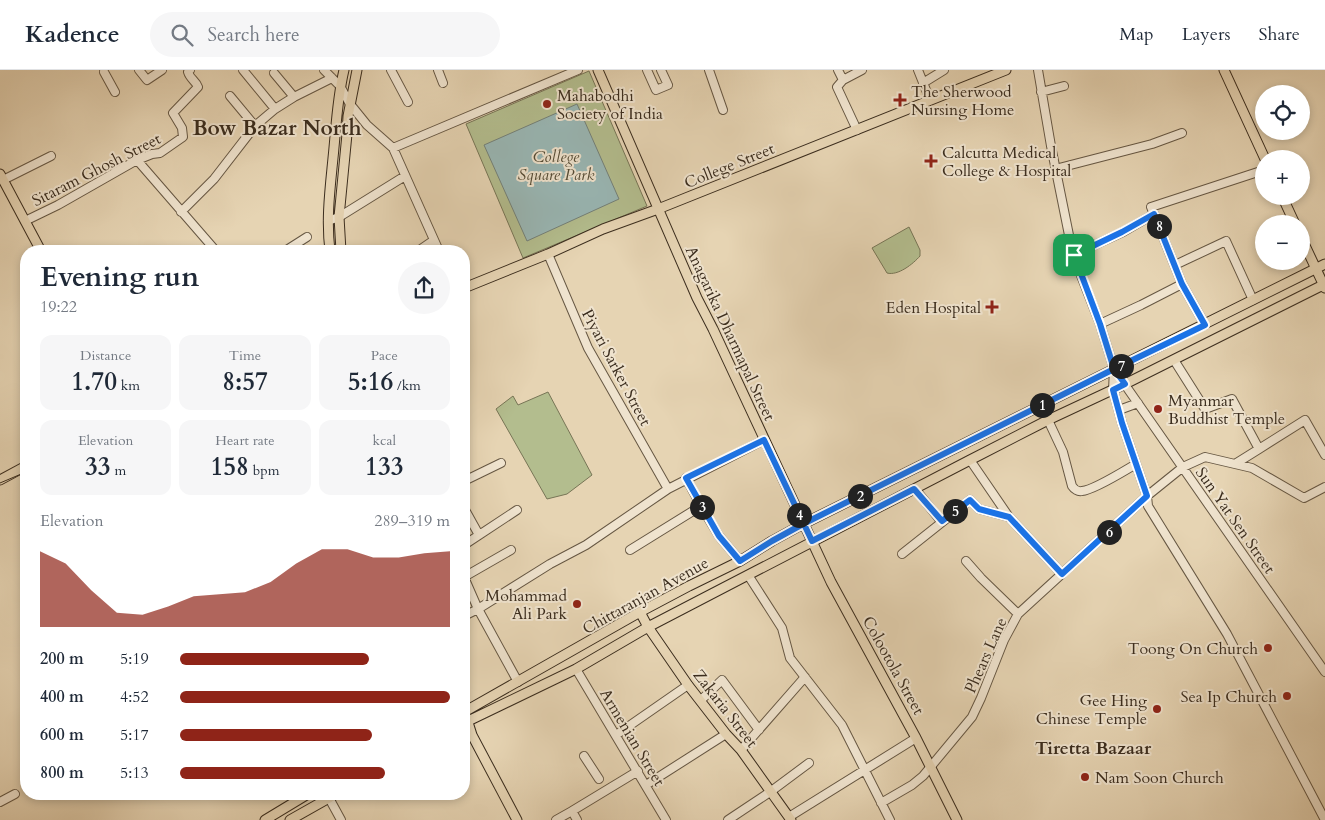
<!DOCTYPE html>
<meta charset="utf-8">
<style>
body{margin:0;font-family:Cardo,serif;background:#f6f6f7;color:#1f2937;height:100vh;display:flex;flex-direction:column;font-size:19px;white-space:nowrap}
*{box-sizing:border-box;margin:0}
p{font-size:16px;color:#747a83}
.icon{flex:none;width:28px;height:28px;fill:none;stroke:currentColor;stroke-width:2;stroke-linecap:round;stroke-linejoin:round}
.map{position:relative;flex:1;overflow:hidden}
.drawer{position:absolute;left:20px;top:175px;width:450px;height:555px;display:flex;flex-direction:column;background:#fff;border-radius:20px;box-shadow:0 2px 8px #0003}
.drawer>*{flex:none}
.buttons{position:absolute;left:1255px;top:15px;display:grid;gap:10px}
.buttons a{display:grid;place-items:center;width:55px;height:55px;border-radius:50%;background:#fff;box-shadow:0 2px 8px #0003;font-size:25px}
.pin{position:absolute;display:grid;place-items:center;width:42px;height:42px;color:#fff;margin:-21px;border-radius:10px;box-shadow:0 2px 8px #0006}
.km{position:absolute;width:25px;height:25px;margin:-12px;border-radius:50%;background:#222;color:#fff;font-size:14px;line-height:25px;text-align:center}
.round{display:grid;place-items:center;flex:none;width:52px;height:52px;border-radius:26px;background:#f6f6f7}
.head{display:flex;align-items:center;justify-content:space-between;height:85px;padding:0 20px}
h1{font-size:28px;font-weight:700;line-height:38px}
.metrics{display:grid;grid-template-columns:repeat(3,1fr);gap:8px;height:85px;padding:5px 20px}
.metrics div{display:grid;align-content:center;border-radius:12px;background:#f6f6f7;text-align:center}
.metrics b{font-size:25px;font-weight:700}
.metrics small{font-size:14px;font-weight:400}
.metrics p{font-size:14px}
.chart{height:140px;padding:10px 20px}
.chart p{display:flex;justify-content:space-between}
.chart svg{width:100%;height:90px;margin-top:5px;fill:#8f2418;opacity:.7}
ul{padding:0 20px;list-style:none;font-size:16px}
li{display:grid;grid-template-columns:80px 60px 1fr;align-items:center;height:38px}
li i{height:12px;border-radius:6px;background:#8f2418}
header{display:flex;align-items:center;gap:30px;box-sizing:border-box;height:70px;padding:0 25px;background:#fff;border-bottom:1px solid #e0e1e3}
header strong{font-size:24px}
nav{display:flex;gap:28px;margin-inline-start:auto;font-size:18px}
.search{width:350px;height:45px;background:#f6f6f7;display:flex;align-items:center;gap:12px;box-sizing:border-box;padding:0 18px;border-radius:28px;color:#747a83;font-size:19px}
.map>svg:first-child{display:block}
.green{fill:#b3bd8e;stroke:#777556}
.water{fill:#99b7b5;stroke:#738079}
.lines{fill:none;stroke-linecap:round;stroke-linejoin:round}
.minor-casing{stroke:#665743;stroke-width:10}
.major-casing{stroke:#3b2d1e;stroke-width:11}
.minor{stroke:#efe3ce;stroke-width:8}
.major{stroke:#e6d4b3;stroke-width:9}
.tram{stroke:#3b2d1e;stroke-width:1}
.route-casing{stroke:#fff;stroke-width:10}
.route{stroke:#1a73e8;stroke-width:6}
.poi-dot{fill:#8f2418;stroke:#efe3ce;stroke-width:2}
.labels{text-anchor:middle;stroke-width:4;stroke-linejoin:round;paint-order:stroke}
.poi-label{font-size:16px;fill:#3b2d1e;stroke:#efe3ce;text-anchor:start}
.park-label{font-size:16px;font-style:italic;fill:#534a34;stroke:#efe3ce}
.street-label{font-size:16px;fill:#3b2d1e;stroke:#efe3ce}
.neighbourhood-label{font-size:18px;font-weight:bold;fill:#3b2d1e;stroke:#efe3ce}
.district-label{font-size:21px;font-weight:bold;fill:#3b2d1e;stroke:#efe3ce}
</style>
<header>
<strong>Kadence</strong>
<div class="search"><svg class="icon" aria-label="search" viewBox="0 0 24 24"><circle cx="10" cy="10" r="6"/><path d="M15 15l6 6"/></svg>Search here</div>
<nav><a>Map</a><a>Layers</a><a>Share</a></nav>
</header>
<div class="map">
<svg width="1325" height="750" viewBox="0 0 1325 750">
<rect width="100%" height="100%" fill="#e6d4b3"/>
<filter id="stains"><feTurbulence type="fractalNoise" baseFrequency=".004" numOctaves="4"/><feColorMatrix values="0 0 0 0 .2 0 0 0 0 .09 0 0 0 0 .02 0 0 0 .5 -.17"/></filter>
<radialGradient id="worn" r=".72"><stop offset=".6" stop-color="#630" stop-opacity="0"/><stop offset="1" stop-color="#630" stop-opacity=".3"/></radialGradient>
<path class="green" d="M 589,1 L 647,136 L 523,188 L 466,54 Z
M 909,157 L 920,180 L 920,186 C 913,194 898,206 887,203 L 872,178 Z
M 548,322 L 592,405 L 567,424 L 547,429 L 496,339 L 513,326 L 518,335 Z"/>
<path class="water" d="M 577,34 L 619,129 L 527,171 L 484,75 Z"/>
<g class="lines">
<defs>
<path id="minor" d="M 139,0 L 147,10 L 162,0
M 243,0 L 275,39
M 324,0 L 340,16 L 350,34 L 367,55 L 393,78 L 439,181
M 391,0 L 408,32
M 438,0 L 443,13
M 647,0 L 656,20 L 668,15 L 661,0
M 709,0 L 723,40
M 838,0 L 843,10 L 837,17 L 857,60
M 918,0 L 930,30
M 1038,0 L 1051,76 L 1073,185 L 1100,254 L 1114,299 L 1325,602
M 104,2 L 115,22
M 274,3 L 294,27
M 843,10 L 862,0
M 923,13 L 944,0
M 1041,22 L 1064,16
M 230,26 L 255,56
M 393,78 L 578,0
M 137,90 L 216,181
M 1055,99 L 1152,74 L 1182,63
M 3,110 L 51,86
M 181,142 L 214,109 L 255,56 L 275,39 L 294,27 L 332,8
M 25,151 L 58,135 L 137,90 L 152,84 L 160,83 L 183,67 L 182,58 L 173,43 L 198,17 C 196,11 190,9 188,2 L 190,0
M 328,151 L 339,147 L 405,106
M 285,181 L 307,167
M 418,181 L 434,170
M 548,184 L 588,278 L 668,419
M 1073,185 L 1123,162 L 1154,144
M 1175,195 L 1226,171 L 1253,230
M 1100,254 L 1141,235 L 1182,214
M 1205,255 L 1182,214 L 1151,137 L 1264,100
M 1174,290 L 1205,339 L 1232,329 L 1259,379 L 1305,350 L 1325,385
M 1114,299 L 1113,320 L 1122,353 L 1147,426 L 1148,436 L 1227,564 L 1325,750
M 1119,340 L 1138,333
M 1048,350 L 1063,382 L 1072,416 C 1074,419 1078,422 1082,421 C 1094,420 1124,401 1136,394
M 970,390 L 1009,447
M 1235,394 L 1259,379
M 464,411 L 501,393
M 915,419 L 941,451
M 701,436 L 719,466 L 740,491
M 464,438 L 479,465
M 464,475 L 517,440
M 630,480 L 701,436 L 686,408
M 902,484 L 970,430 L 979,439 L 1009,447 L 1062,504
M 966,491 L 981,508 L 1018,544
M 748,505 L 782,558 L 790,588 L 842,655 L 890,750
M 464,507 L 478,539 L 518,612
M 464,507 L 511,480
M 464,546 L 478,539 L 550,494 L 586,475 L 668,419 L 764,370
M 576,599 L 666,750
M 701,630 L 722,610 L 759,660
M 616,665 L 688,615
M 741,680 L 805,607
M 584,686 L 599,709
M 646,715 L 726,664
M 329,728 L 341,750
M 0,732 L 15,724
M 881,733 L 912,715 L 923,706 L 972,647 L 981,628 L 1004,570 L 1018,544 L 1147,426 L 1183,397 L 1205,387 L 1252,398 L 1304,428 L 1325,417
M 572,741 L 638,701
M 789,747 L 916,668
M 556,750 L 572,741 L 577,750
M 728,750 L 770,722 L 809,693"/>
<path id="major" d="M 598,0 L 697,228 L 713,259 L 831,512 L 916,668 L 957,750
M 1224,0 L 1265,89
M 0,104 L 41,181
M 1282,126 L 1295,154
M 1301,167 L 1325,218
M 330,181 C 326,150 330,119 333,88 C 336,59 337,29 344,0
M 341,181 L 339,147 L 347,64 L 348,46 L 357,0
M 464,218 L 548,184 L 603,159 L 658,139 L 1006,0
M 0,410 L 26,396
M 640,542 L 648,557 L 688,615 L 726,664 L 741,680 L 791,750
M 464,642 L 640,542 L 689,516 L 740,491 L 772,471 L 803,454 L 1325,194
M 466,646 L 472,665 L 517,750
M 464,653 L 576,599 L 648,557 L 698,531 L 970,390 L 1048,350 L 1125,314 L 1325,214
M 265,750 L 308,724
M 290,750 L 336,724"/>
</defs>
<use href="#minor" class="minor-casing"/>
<use href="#major" class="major-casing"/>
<use href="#minor" class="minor"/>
<use href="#major" class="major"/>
<path class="tram" d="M 0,413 L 26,402"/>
</g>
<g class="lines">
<defs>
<path id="route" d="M 1074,185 L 1100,254 L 1114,299 L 803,454 L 772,471 L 740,491 L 719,466 L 686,408 L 764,370 L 812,471 L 914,419 L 942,451 L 970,430 L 979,439 L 1009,447 L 1062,504 L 1147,426 L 1122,353 L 1113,320 L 1125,314 L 1114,299 L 1205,255 L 1182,214 L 1154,144 L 1122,162 L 1074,185"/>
</defs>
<use href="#route" class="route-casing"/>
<use href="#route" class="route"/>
</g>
<g class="poi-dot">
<path d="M897.5 22.5h5v5h5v5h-5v5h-5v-5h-5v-5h5z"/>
<circle cx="547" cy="34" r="5"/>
<path d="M928.5 83.5h5v5h5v5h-5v5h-5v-5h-5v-5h5z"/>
<path d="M989.5 229.5h5v5h5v5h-5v5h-5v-5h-5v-5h5z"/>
<circle cx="1158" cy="339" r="5"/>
<circle cx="577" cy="534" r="5"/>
<circle cx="1268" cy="578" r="5"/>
<circle cx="1287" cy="626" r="5"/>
<circle cx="1157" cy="639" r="5"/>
<circle cx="1085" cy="707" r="5"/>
</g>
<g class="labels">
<g class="poi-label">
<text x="911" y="27">The Sherwood<tspan x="911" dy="18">Nursing Home</tspan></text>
<text x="557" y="31">Mahabodhi<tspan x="557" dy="18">Society of India</tspan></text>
<text x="942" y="88">Calcutta Medical<tspan x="942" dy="18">College &amp; Hospital</tspan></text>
<text x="981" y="243" text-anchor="end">Eden Hospital</text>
<text x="1168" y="336">Myanmar<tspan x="1168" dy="18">Buddhist Temple</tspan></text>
<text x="567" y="531" text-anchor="end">Mohammad<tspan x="567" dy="18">Ali Park</tspan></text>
<text x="1258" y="584" text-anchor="end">Toong On Church</text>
<text x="1277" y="632" text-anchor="end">Sea Ip Church</text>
<text x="1147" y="636" text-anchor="end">Gee Hing<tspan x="1147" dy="18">Chinese Temple</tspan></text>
<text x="1095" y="713">Nam Soon Church</text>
</g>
<g class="park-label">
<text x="556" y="92">College<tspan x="556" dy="18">Square Park</tspan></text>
</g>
<g class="street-label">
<text transform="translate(729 95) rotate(-22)" y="6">College Street</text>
<text transform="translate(96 99) rotate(-27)" y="6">Sitaram Ghosh Street</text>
<text transform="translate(731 263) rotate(65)" y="6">Anagarika Dharmapal Street</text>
<text transform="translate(617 297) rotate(62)" y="6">Piyari Sarker Street</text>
<text transform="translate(1236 450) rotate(55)" y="6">Sun Yat Sen Street</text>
<text transform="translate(645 525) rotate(-29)" y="6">Chittaranjan Avenue</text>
<text transform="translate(985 585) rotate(-66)" y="6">Phears Lane</text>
<text transform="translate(894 595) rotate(61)" y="6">Colootola Street</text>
<text transform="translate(726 638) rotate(52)" y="6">Zakaria Street</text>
<text transform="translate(633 667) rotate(59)" y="6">Armenian Street</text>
</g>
<g class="neighbourhood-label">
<text x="1093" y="684">Tiretta Bazaar</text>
</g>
<g class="district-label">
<text x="277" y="65">Bow Bazar North</text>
</g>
</g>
<rect width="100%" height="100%" filter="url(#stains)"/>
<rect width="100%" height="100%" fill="url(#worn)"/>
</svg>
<div class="buttons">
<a><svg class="icon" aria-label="locate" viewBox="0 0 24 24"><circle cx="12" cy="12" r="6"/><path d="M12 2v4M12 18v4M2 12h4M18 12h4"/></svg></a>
<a>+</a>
<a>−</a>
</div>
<div class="pin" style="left:1074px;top:185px;background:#1e9e55"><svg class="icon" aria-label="arrive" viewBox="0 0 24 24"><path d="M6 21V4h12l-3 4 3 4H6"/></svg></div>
<b class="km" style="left:1042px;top:335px">1</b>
<b class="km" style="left:860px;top:426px">2</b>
<b class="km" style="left:702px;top:437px">3</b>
<b class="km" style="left:799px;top:445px">4</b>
<b class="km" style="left:955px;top:441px">5</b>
<b class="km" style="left:1109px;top:462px">6</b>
<b class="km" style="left:1121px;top:296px">7</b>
<b class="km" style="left:1159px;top:156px">8</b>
<section class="drawer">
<div class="head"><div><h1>Evening run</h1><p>19:22</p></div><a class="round"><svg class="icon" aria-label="share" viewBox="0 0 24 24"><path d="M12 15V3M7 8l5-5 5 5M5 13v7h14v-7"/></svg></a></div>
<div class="metrics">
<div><p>Distance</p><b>1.70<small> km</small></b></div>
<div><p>Time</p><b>8:57</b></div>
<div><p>Pace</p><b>5:16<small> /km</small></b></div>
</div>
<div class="metrics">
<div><p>Elevation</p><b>33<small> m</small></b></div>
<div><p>Heart rate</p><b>158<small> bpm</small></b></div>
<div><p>kcal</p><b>133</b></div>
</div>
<div class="chart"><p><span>Elevation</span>289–319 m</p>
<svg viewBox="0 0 160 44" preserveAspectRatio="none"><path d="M0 44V7L10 13L20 26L30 37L40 38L50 34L60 29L70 28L80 27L90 22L100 13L110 6L120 6L130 10L140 10L150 8L160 7V44z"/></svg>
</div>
<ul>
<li><b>200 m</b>5:19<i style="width:70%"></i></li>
<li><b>400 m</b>4:52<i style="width:100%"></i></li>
<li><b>600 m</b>5:17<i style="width:71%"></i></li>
<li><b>800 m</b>5:13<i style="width:76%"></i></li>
</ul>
</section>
</div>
